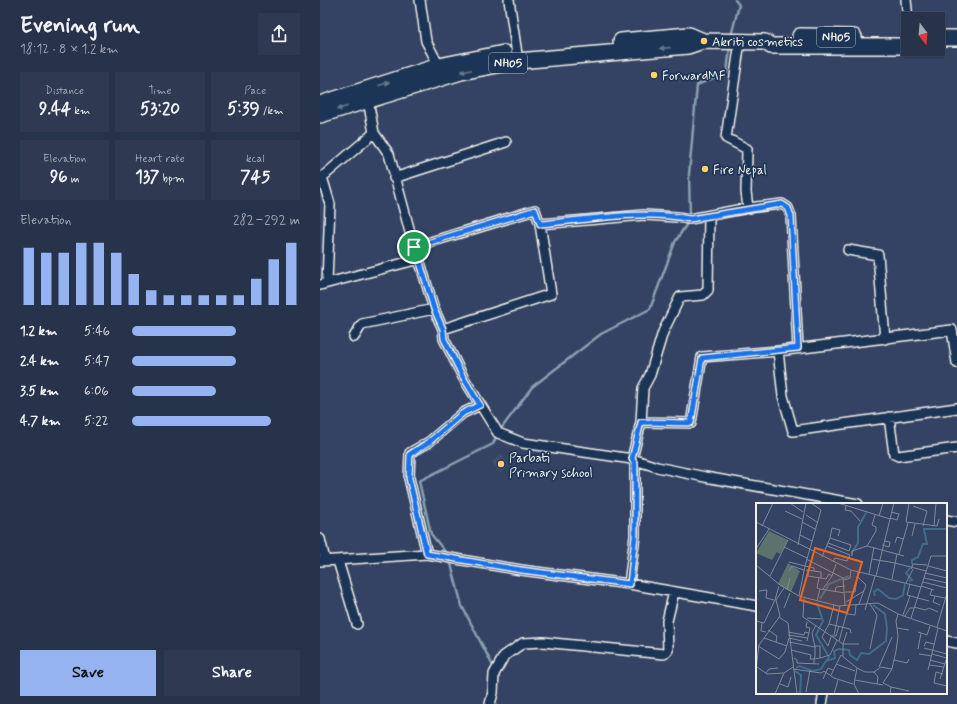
<!DOCTYPE html>
<meta charset="utf-8">
<style>
body{margin:0;font-family:Mynerve,sans-serif;background:#2f3a52;color:#f1f3f6;height:100vh;display:flex;flex-direction:column;font-size:15px;white-space:nowrap}
*{box-sizing:border-box;margin:0}
p{font-size:13px;color:#a4aab5}
.icon{flex:none;width:22px;height:22px;fill:none;stroke:currentColor;stroke-width:2;stroke-linecap:round;stroke-linejoin:round}
.map{position:relative;flex:1;overflow:hidden}
.sheet{display:flex;flex-direction:column;background:#27324b;width:320px}
.sheet>*{flex:none}
.needle{width:26px;rotate:164deg}
.controls{position:absolute;left:581px;top:12px;display:grid;gap:8px}
.controls a{display:grid;place-items:center;width:44px;height:44px;border-radius:0px;background:#27324b;box-shadow:0 1px 3px #0004,0 0 0 1px #434d63;font-size:20px}
.pin{position:absolute;display:grid;place-items:center;width:34px;height:34px;color:#fff;margin:-17px;border:2px solid #fff;border-radius:50%;box-shadow:0 1px 4px #0007}
.round{display:grid;place-items:center;flex:none;width:42px;height:42px;border-radius:0px;background:#2f3a52}
.summary{display:flex;align-items:center;justify-content:space-between;height:68px;padding:0 20px}
h1{font-size:22px;font-weight:800;line-height:30px}
.figures{display:grid;grid-template-columns:repeat(3,1fr);gap:6px;height:68px;padding:4px 20px}
.figures div{display:grid;align-content:center;border-radius:0px;background:#2f3a52;text-align:center}
.figures b{font-size:17px;font-weight:800}
.figures small{font-size:11px;font-weight:400}
.figures p{font-size:11px}
.chart{height:112px;padding:8px 20px}
.chart p{display:flex;justify-content:space-between}
.chart svg{width:100%;height:72px;margin-top:4px;stroke:#95b2f1;stroke-width:6}
.primary-button{display:flex;gap:8px;margin-top:auto;padding:8px 20px}
.primary-button a{flex:1;height:46px;border-radius:0px;background:#95b2f1;color:#111;font-size:16px;font-weight:800;line-height:46px;text-align:center}
.primary-button a+a{background:#2f3a52;color:#f1f3f6}
ul{padding:0 20px;list-style:none;font-size:13px}
li{display:grid;grid-template-columns:64px 48px 1fr;align-items:center;height:30px}
li i{height:10px;border-radius:5px;background:#95b2f1}
main{display:flex;flex:1;min-height:0}
.map>svg:first-child{display:block}
.built{fill:#444d6d}
.lines{fill:none;stroke-linecap:round;stroke-linejoin:round}
.stream{stroke:#8aa1b0;stroke-width:2.5}
.street-casing{stroke:#f4f1e8;stroke-width:12}
.primary-casing{stroke:#f4f1e8;stroke-width:18}
.street{stroke:#1d3557;stroke-width:9}
.primary{stroke:#1d3557;stroke-width:15}
.oneway{fill:#68778a}
.route-casing{stroke:#fff;stroke-width:8}
.route{stroke:#1a73e8;stroke-width:5}
.poi-dot{fill:#ffd166;stroke:#1d3557;stroke-width:1.5}
.labels{text-anchor:middle;stroke-width:3.5;stroke-linejoin:round;paint-order:stroke}
.shield{fill:#1d3557;stroke:#b4b9bc;stroke-width:1}
.shield-label{font-size:12px;font-weight:bold;fill:#f4f1e8}
.poi-label{font-size:13px;fill:#f4f1e8;stroke:#1d3557;text-anchor:start}
.inset-river{fill:none;stroke:#436b8b;stroke-width:2}
.inset-road{fill:none;stroke:#818999;stroke-width:1}
.view{fill:#e96822;fill-opacity:0.15;stroke:#e96822;stroke-width:2}
.inset-edge{fill:none;stroke:#f4f1e8;stroke-width:2}
</style>
<main>
<section class="sheet">
<div class="summary"><div><h1>Evening run</h1><p>18:12 · 8 × 1.2 km</p></div><a class="round"><svg class="icon" aria-label="share" viewBox="0 0 24 24"><path d="M12 15V3M7 8l5-5 5 5M5 13v7h14v-7"/></svg></a></div>
<div class="figures">
<div><p>Distance</p><b>9.44<small> km</small></b></div>
<div><p>Time</p><b>53:20</b></div>
<div><p>Pace</p><b>5:39<small> /km</small></b></div>
</div>
<div class="figures">
<div><p>Elevation</p><b>96<small> m</small></b></div>
<div><p>Heart rate</p><b>137<small> bpm</small></b></div>
<div><p>kcal</p><b>745</b></div>
</div>
<div class="chart"><p><span>Elevation</span>282–292 m</p>
<svg viewBox="0 0 160 44" preserveAspectRatio="none"><path d="M5 44V9M15 44V12M25 44V12M35 44V6M45 44V6M55 44V12M65 44V25M75 44V35M85 44V38M95 44V38M105 44V38M115 44V38M125 44V38M135 44V28M145 44V16M155 44V6"/></svg>
</div>
<ul>
<li><b>1.2 km</b>5:46<i style="width:62%"></i></li>
<li><b>2.4 km</b>5:47<i style="width:62%"></i></li>
<li><b>3.5 km</b>6:06<i style="width:50%"></i></li>
<li><b>4.7 km</b>5:22<i style="width:83%"></i></li>
</ul>
<div class="primary-button"><a>Save</a><a>Share</a></div>
</section>
<div class="map">
<svg width="637" height="704" viewBox="0 0 637 704">
<rect width="100%" height="100%" fill="#344364"/>
<filter id="ink" filterUnits="userSpaceOnUse"><feTurbulence type="fractalNoise" baseFrequency=".025" numOctaves="2"/><feDisplacementMap in="SourceGraphic" scale="8" xChannelSelector="R" yChannelSelector="G"/><feConvolveMatrix kernelMatrix="1 2 1 2 8 2 1 2 1" color-interpolation-filters="sRGB"/></filter>
<g filter="url(#ink)">
<path class="built" d="M 182,454 L 189,467 L 180,473 L 172,462 Z"/>
<g class="lines">
<path class="stream" d="M 411,36 L 419,5 L 415,0
M 370,217 L 369,174 L 377,85 L 407,72 L 410,47
M 127,554 L 111,534 L 99,481 L 173,444 L 178,433 L 212,387 L 281,334 L 330,309 L 355,242 L 368,222
M 130,560 L 142,606 L 173,666 L 172,670
M 166,704 L 169,683"/>
<defs>
<path id="street" d="M 100,0 L 106,41 L 119,66
M 189,0 L 198,61
M 586,0 L 588,19
M 48,100 L 54,133 L 69,154 L 94,247 L 99,259 L 114,309 L 123,329 L 124,339 L 143,377 L 178,433 L 203,443 L 312,459 L 337,467 L 385,477 L 538,504
M 2,177 L 10,204 L 7,283
M 74,178 L 186,142
M 0,179 L 54,133
M 428,208 L 462,204 L 468,208 L 471,216 L 478,348
M 94,247 L 215,210 L 220,224 L 324,215 L 357,217 L 370,219 L 428,208 L 426,192 L 427,149 L 406,138 L 420,41
M 528,250 L 558,255 L 565,339
M 0,285 L 99,259
M 123,329 L 231,294 L 220,224
M 34,337 L 42,324 L 114,309
M 458,351 L 632,330 L 637,363
M 569,417 L 574,454 L 578,456 L 637,448
M 321,422 L 323,388 L 330,375 L 343,332 L 360,297 L 383,295 L 388,290 L 389,216
M 626,520 L 637,522
M 0,539 L 5,560
M 107,554 L 89,478 L 90,453 L 109,442 L 143,413 L 160,405
M 0,561 L 107,554 L 201,570 L 309,584 L 437,606
M 18,561 L 37,624
M 309,584 L 315,536 L 315,464 L 312,459 L 321,422 L 371,423 L 382,357 L 458,351 L 463,396 L 473,431 L 637,408
M 626,641 L 637,643
M 170,704 L 173,693 L 174,674 L 184,656 L 203,643 L 223,642 L 344,654 L 348,650 L 347,621 L 354,592
M 502,704 L 504,693"/>
<path id="primary" d="M 480,36 L 534,37
M 618,38 L 637,38
M 301,41 L 369,35 L 383,41
M 0,104 L 119,66 L 184,53
M 0,115 L 141,72 L 198,61 L 368,46 L 383,41 L 445,42 L 451,46 L 588,46"/>
</defs>
<use href="#street" class="street-casing"/>
<use href="#primary" class="primary-casing"/>
<use href="#street" class="street"/>
<use href="#primary" class="primary"/>
</g>
<defs><path id="oneway-solid" d="M-6-.8H1V-3.2L6.5 0L1 3.2V.8H-6Z"/></defs>
<g class="oneway">
<use href="#oneway-solid" transform="translate(345 48) rotate(175)"/>
<use href="#oneway-solid" transform="translate(146 71) rotate(168)"/>
<use href="#oneway-solid" transform="translate(64 84) rotate(-18)"/>
<use href="#oneway-solid" transform="translate(22 108) rotate(162)"/>
</g>
</g>
<g class="lines" filter="url(#ink)">
<defs>
<path id="route" d="M 462,204 L 468,208 L 471,216 L 478,348 L 382,358 L 371,423 L 321,422 L 312,459 L 315,464 L 315,536 L 310,584 L 201,570 L 107,554 L 89,478 L 90,454 L 109,442 L 143,413 L 160,405 L 143,377 L 124,339 L 123,329 L 114,309 L 99,259 L 94,247 L 215,210 L 220,224 C 269,220 321,209 370,219 Z"/>
</defs>
<use href="#route" class="route-casing"/>
<use href="#route" class="route"/>
</g>
<g class="poi-dot">
<circle cx="384" cy="41" r="4"/>
<circle cx="334" cy="75" r="4"/>
<circle cx="385" cy="169" r="4"/>
<circle cx="181" cy="464" r="4"/>
</g>
<g class="labels">
<g class="shield">
<rect x="497" y="27" width="38" height="20" rx="3"/>
<rect x="169" y="53" width="38" height="20" rx="3"/>
</g>
<g class="shield-label">
<text x="516" y="41">NH05</text>
<text x="188" y="67">NH05</text>
</g>
<g class="poi-label">
<text x="392" y="46">Akriti cosmetics</text>
<text x="342" y="80">ForwardMF</text>
<text x="393" y="174">Fire Nepal</text>
<text x="189" y="462">Parbati<tspan x="189" dy="15">Primary school</tspan></text>
</g>
</g>
<g transform="translate(436 503)">
<rect width="191" height="191" fill="#344364"/>
<path d="M 13,28 L 32,37 L 24,51 L 21,49 L 16,57 L 0,50 ZM 32,60 L 44,68 L 35,89 L 22,81 Z" fill="#5b726d"/>
<path class="inset-river" d="M 95,51 L 102,40 L 102,24 L 110,10M 156,61 L 156,57 L 162,54 L 167,41 L 171,41 L 168,26 L 191,26M 153,78 L 156,77 L 150,70 L 154,65M 119,93 L 118,89 L 122,86 L 133,95 L 140,96 L 147,92 L 149,81M 64,96 L 73,81 L 93,73M 61,100 L 67,118 L 60,132 L 73,154 L 71,157M 40,165 L 43,163 L 57,168 L 65,166 L 70,158 L 79,155 L 78,148 L 83,146 L 93,147 L 94,152 L 101,157 L 105,150 L 113,151 L 130,138 L 131,125 L 129,111 L 117,102M 39,168 L 45,172 L 44,191"/>
<path class="inset-road" d="M 34,0 L 47,9M 82,0 L 134,16M 153,0 L 150,19 L 181,23 L 183,16M 90,3 L 89,7 L 95,8 L 104,18M 157,3 L 171,8 L 167,23M 29,8 L 46,16M 50,12 L 61,19M 123,13 L 127,0M 134,15 L 141,17 L 143,11 L 135,9M 0,19 L 95,67 L 165,84 L 155,115M 46,19 L 59,26M 6,23 L 17,0M 178,23 L 180,0M 44,32 L 56,38M 156,33 L 159,21M 74,35 L 76,25 L 84,27 L 82,33M 139,40 L 141,34 L 147,36M 42,42 L 50,0M 126,42 L 133,44 L 134,39 L 128,38M 71,43 L 94,52 L 91,58 L 79,55 L 77,59M 111,43 L 120,28 L 120,24 L 116,22 L 119,12M 28,44 L 51,55M 0,46 L 13,26M 143,51 L 152,20M 96,53 L 96,48 L 111,43 L 148,53M 66,54 L 74,35 L 95,42 L 93,48 L 72,40M 50,56 L 87,75 L 89,102M 116,56 L 139,60M 33,59 L 49,63M 139,60 L 170,68M 0,62 L 24,82 L 43,93 L 82,103 L 122,100 L 142,111 L 191,128M 49,63 L 58,65 L 58,68M 172,63 L 191,68M 155,66 L 157,61 L 171,62M 50,67 L 65,69 L 65,75 L 70,76 L 73,71 L 76,73 L 80,61M 52,67 L 52,73 L 65,75M 33,68 L 36,63 L 48,67M 169,70 L 191,75M 113,71 L 118,44M 14,73 L 32,37M 120,73 L 138,0M 102,74 L 110,82 L 103,101M 63,75 L 61,85 L 64,86M 168,75 L 191,80M 136,76 L 141,51M 88,77 L 94,75 L 95,67M 167,79 L 191,85M 150,80 L 157,66M 154,81 L 151,92 L 173,98M 165,83 L 178,87M 165,84 L 175,53 L 191,53M 67,86 L 76,73M 176,86 L 174,92 L 189,95M 31,87 L 34,75M 3,88 L 11,87 L 10,95 L 18,97M 79,89 L 80,84 L 89,83M 89,89 L 99,89 L 102,69M 43,93 L 49,63 L 65,7 L 55,0M 179,93 L 177,99 L 184,102M 48,95 L 47,114 L 87,141 L 87,153M 19,97 L 23,83M 61,98 L 64,86 L 89,90M 90,99 L 108,88M 78,102 L 73,121 L 94,126 L 95,130M 158,104 L 169,107 L 173,105 L 182,109M 28,105 L 34,90M 109,107 L 119,73M 91,111 L 99,112 L 100,102M 147,112 L 154,93M 149,113 L 154,105 L 158,105M 23,114 L 32,120 L 41,191M 51,115 L 65,116M 0,118 L 8,120 L 19,97M 51,119 L 50,124 L 54,125 L 51,138M 6,120 L 5,128 L 10,129M 73,121 L 66,134 L 72,143 L 75,134M 181,124 L 191,90M 141,125 L 153,127M 12,127 L 21,133 L 20,139M 32,129 L 48,132 L 49,129 L 53,130M 91,129 L 87,141 L 103,141M 162,129 L 171,132 L 174,123M 32,132 L 52,135M 78,132 L 84,103M 75,133 L 80,133 L 83,123M 8,135 L 31,143M 83,138 L 93,102M 33,139 L 59,144 L 56,130 L 60,122M 2,143 L 23,156 L 29,149 L 33,135 L 46,138M 168,143 L 170,139 L 178,141M 168,145 L 191,151M 114,146 L 121,112 L 114,101M 162,146 L 165,130M 35,147 L 55,152 L 54,156 L 58,156 L 64,155 L 64,143 L 59,143 L 59,153 L 58,156 L 58,161M 163,151 L 176,153M 176,151 L 191,155M 38,155 L 41,157 L 41,160 L 63,161M 64,155 L 74,152 L 81,137M 138,157 L 151,160 L 153,156M 174,157 L 189,161M 80,161 L 99,168M 173,162 L 188,164M 1,164 L 11,171 L 28,170M 123,164 L 136,134M 101,165 L 109,169 L 118,169 L 125,164 L 136,166M 37,166 L 65,170 L 68,168 L 78,175 L 97,181M 0,167 L 3,142 L 24,113 L 20,97 L 28,85M 172,167 L 182,125M 118,169 L 122,174 L 121,181 L 127,182M 10,170 L 13,166 L 22,165M 187,171 L 180,169 L 178,180 L 191,183M 75,172 L 85,152 L 101,165 L 98,181 L 103,191M 67,176 L 72,165 L 77,167M 184,176 L 191,154M 99,177 L 121,181M 24,181 L 32,184 L 35,174M 135,184 L 153,188M 50,189 L 54,167M 19,191 L 28,170 L 37,164M 78,191 L 82,177M 134,191 L 135,184 L 127,180 L 136,166 L 140,148 L 142,133 L 140,118 L 142,111"/>
<path class="view" d="M 59,45 L 106,59 L 91,110 L 44,97 Z"/>
<rect width="191" height="191" class="inset-edge"/>
</g>
</svg>
<div class="controls">
<a><svg class="needle" viewBox="-14 -14 28 28"><path d="M0-13l5 13h-10z" fill="#e53935"/><path d="M0 13l5-13h-10z" fill="#a4aab5"/></svg></a>
</div>
<div class="pin" style="left:94px;top:247px;background:#1e9e55"><svg class="icon" aria-label="arrive" viewBox="0 0 24 24"><path d="M6 21V4h12l-3 4 3 4H6"/></svg></div>
</div>
</main>
